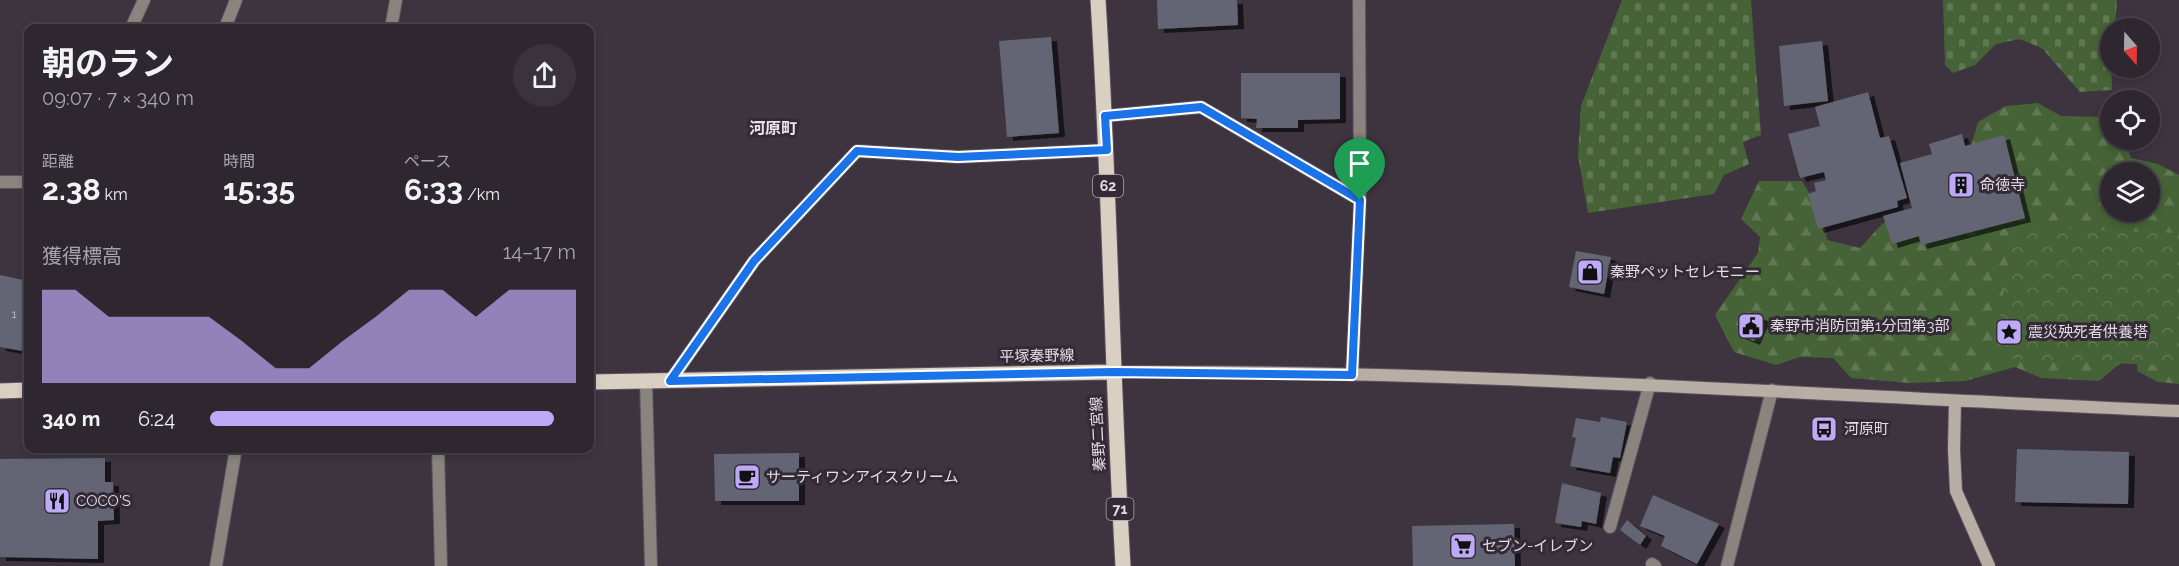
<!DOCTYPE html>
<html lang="ja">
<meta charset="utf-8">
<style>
body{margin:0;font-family:Raleway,"Noto Sans JP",sans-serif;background:#3a333c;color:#f1f3f6;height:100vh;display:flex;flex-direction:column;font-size:22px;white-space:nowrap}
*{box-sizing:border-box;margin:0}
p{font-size:20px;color:#a7a5ab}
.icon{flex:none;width:33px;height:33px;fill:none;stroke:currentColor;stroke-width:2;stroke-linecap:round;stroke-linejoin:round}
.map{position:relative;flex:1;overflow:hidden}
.side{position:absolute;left:24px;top:24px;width:570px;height:429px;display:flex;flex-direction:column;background:#2e2730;border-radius:12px;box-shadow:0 3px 9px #0003,0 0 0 2px #49444c}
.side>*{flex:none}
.needle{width:39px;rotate:160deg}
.controls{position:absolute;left:2100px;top:18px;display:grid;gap:12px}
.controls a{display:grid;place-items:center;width:60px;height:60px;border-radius:50%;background:#2e2730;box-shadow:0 3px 9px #0003,0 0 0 2px #49444c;font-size:30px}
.pin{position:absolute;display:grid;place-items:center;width:51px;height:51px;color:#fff;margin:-62px -26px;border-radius:50% 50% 50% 0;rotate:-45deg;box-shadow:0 0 6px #0007}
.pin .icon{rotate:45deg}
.round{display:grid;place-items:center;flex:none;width:63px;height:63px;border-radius:32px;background:#3a333c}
.summary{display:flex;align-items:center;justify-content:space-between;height:102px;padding:0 18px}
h1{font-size:33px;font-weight:700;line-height:45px}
.metrics{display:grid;grid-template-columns:repeat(3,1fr);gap:9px;height:102px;padding:6px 18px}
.metrics div{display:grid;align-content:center}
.metrics b{font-size:30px;font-weight:700}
.metrics small{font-size:16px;font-weight:400}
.metrics p{font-size:16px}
.chart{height:168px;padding:12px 18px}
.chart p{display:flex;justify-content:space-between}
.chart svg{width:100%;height:108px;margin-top:6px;fill:#bda9f5;opacity:.7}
ul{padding:0 18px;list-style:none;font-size:20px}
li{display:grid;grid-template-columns:96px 72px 1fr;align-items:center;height:45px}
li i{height:15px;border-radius:8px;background:#bda9f5}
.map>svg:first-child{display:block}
.forest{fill:url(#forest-firs);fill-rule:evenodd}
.cemetery{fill:url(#cemetery-stones)}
.park{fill:url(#park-crowns)}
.building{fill:#646574;filter:url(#shadow)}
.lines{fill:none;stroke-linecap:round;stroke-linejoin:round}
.lane-casing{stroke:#5b525e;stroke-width:14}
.street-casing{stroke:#5b525e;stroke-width:14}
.secondary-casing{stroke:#5b525e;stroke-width:14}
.primary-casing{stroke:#5b525e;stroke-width:17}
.lane{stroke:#89847e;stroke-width:12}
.street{stroke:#89847e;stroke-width:12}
.secondary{stroke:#b7aea5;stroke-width:12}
.primary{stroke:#dacfc3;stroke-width:15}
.route-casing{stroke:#fff;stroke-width:12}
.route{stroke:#1a73e8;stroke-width:8}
.labels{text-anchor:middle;stroke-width:6;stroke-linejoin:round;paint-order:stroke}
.number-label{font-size:12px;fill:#c2bec8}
.shield{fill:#332a36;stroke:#aea7b0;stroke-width:1.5}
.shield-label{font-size:14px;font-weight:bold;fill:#e2dce4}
.poi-label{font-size:15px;fill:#e2dce4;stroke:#332a36;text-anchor:start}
.street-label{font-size:15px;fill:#e2dce4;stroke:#332a36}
.neighbourhood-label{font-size:16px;font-weight:bold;fill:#ebe0ef;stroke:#332a36}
</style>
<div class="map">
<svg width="2179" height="566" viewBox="0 0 2179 566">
<defs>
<pattern id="forest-firs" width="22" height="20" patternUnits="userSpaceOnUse" patternTransform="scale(1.5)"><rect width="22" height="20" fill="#456336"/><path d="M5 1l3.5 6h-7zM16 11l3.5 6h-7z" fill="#607953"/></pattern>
<pattern id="cemetery-stones" width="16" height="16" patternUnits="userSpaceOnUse" patternTransform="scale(1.5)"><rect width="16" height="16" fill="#456336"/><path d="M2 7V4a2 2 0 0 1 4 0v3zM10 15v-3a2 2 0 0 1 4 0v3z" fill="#607953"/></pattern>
<pattern id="park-crowns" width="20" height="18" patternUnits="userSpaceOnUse" patternTransform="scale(1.5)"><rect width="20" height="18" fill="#456336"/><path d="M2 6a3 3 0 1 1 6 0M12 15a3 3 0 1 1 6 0" fill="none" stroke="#607953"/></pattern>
<filter id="shadow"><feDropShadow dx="6" dy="4" stdDeviation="0" flood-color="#0009"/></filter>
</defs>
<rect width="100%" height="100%" fill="#3d3440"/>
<path class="forest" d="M 2038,103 L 2061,116 L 2104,117 L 2110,123 L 2110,140 L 2124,140 L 2131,158 L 2158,164 L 2179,175 L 2179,273 L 2123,361 L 2099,381 L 2041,378 L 2015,367 L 1965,381 L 1909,383 L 1851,378 L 1833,358 L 1800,357 L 1776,365 L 1734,352 L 1715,315 L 1758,253 L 1760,237 L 1741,219 L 1759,181 L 1802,181 L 1823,216 L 1827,240 L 1860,248 L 1882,224 L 1923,205 L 1970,150 L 1978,122 L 2006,106 ZM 2110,172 L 2150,172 L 2150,212 L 2110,212 Z
M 2179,326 L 2179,384 L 2158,382 L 2137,371 L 2138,350 Z"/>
<path class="cemetery" d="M 1622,0 L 1751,0 L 1761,135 L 1743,142 L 1749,164 L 1724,175 L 1714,194 L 1588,213 L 1578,155 L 1581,106 Z
M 1943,0 L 2117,0 L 2115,28 L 2110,28 L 2112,90 L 2080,92 L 2042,48 L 2019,39 L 1996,44 L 1975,65 L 1953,73 L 1945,65 Z"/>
<path class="park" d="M 2011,227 L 2179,233 L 2179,366 L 1996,358 Z"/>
<path class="building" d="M 1157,0 L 1237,0 L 1238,25 L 1158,29 Z
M 1051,37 L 1059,133 L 1007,137 L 999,41 Z
M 1822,41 L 1828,101 L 1784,106 L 1779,46 Z
M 1241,73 L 1340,73 L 1340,119 L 1298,120 L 1298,128 L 1256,128 L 1257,119 L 1241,118 Z
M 1868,92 L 1880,138 L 1889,136 L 1907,198 L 1897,201 L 1898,207 L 1818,229 L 1808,194 L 1816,191 L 1814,183 L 1826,180 L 1824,172 L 1800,178 L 1788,134 L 1820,126 L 1815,107 Z
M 1962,134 L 1965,146 L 2004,135 L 2025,218 L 1921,245 L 1919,236 L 1892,244 L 1883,216 L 1912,208 L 1900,163 L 1932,154 L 1929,144 Z
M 1576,251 L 1611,257 L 1604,294 L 1569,287 Z
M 0,275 L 28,281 L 28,352 L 0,347 Z
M 1747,311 L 1764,318 L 1754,341 L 1737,334 Z
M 1601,417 L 1627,422 L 1620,458 L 1613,457 L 1610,473 L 1570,466 L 1576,438 L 1572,437 L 1576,418 L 1600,422 Z
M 2017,449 L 2129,452 L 2128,504 L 2015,502 Z
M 799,453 L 799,501 L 715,501 L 714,454 Z
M 105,458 L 105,482 L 113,482 L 114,520 L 98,521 L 98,559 L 0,557 L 0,459 Z
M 1562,483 L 1601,493 L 1596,524 L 1582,521 L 1581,527 L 1555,523 Z
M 1653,495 L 1719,524 L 1697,564 L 1661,546 L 1665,536 L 1640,526 Z
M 1627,520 L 1646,536 L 1640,545 L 1620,530 Z
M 1514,524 L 1515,566 L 1413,566 L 1412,526 Z"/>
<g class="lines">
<defs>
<path id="lane" d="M 391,28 L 396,0
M 1105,116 L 1201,107 L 1360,200
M 646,381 L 651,566
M 670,381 L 754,261 L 857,151 L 958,157 L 1107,150
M 438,448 L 441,566
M 1610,527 L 1650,383
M 216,566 L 236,448"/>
<path id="street" d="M 131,28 L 144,0
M 225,28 L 236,0
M 0,182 L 28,182
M 1352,375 L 1360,200 L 1359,0
M 1652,564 L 1655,566
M 1727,566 L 1772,390"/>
<path id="secondary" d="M 1113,372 C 1469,370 1824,396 2179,411
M 1955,402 L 1954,449 L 1956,491 L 1989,566"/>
<path id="primary" d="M 1098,0 C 1110,189 1112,377 1123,566
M 590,382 L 1113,372
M 0,391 L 28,390"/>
</defs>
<use href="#lane" class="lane-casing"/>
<use href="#street" class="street-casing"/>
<use href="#secondary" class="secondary-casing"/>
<use href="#primary" class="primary-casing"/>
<use href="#lane" class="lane"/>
<use href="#street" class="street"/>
<use href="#secondary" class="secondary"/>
<use href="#primary" class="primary"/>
</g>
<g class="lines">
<defs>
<path id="route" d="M 1201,107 L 1360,200 L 1352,375 L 1113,372 L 670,381 L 754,261 L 857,151 L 958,157 L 1107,150 L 1105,116 Z"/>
</defs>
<use href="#route" class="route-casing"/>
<use href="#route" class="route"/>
</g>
<defs>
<symbol id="building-square" viewBox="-11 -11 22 22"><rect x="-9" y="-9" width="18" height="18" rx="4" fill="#bda9f5" stroke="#332a36"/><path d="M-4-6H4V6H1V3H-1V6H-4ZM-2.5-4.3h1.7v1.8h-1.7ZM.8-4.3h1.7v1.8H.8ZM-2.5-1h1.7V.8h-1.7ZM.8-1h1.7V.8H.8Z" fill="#111"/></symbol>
<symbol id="shop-square" viewBox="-11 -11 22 22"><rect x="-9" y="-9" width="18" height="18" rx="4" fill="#bda9f5" stroke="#332a36"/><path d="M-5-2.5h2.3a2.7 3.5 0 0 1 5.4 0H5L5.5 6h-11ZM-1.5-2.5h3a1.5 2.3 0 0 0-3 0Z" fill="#111"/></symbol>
<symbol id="civic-square" viewBox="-11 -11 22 22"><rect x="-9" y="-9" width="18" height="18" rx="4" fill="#bda9f5" stroke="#332a36"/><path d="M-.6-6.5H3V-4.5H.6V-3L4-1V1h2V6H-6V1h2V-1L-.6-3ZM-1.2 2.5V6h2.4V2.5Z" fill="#111"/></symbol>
<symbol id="sight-square" viewBox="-11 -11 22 22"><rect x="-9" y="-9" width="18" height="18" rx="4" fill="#bda9f5" stroke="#332a36"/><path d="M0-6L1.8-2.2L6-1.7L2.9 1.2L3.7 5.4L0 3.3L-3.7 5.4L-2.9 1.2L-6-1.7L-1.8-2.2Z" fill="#111"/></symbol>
<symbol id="bus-square" viewBox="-11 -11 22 22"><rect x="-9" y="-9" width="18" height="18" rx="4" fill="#bda9f5" stroke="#332a36"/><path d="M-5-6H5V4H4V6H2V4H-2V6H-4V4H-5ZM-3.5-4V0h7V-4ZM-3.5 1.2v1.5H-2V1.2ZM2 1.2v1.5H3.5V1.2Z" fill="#111"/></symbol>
<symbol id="cafe-square" viewBox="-11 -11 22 22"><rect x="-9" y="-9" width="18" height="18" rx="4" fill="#bda9f5" stroke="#332a36"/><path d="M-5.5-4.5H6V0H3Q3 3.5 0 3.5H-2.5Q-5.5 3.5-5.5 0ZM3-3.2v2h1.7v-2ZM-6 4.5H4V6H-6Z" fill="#111"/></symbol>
<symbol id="restaurant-square" viewBox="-11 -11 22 22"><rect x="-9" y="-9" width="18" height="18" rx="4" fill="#bda9f5" stroke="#332a36"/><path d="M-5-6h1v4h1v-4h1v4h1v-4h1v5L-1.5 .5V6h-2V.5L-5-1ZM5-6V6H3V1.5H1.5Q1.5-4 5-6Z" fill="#111"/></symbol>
<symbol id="supermarket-square" viewBox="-11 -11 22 22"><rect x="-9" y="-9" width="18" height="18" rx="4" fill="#bda9f5" stroke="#332a36"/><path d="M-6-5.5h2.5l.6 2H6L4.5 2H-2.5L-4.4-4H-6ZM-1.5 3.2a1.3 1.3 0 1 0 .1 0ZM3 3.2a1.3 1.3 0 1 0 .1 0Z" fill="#111"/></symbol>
</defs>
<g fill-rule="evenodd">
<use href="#building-square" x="1946" y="170" width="30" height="30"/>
<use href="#shop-square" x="1575" y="257" width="30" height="30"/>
<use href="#civic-square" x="1736" y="311" width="30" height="30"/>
<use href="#sight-square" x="1994" y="317" width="30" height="30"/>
<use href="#bus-square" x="1809" y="414" width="30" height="30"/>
<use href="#cafe-square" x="732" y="462" width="30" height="30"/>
<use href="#restaurant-square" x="42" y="486" width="30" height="30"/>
<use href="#supermarket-square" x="1448" y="531" width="30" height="30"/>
</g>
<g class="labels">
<g class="number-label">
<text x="14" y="318">1</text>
</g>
<g class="shield">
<rect x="1093" y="175" width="30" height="22" rx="4.5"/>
<rect x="1106.5" y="498" width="27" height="22" rx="4.5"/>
</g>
<g class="shield-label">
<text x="1108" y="191">62</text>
<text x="1120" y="514">71</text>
</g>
<g class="poi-label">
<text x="1980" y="190">命徳寺</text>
<text x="1610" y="277">秦野ペットセレモニー</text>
<text x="1770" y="331">秦野市消防団第1分団第3部</text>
<text x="2028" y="337">震災殃死者供養塔</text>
<text x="1844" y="434">河原町</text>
<text x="766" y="482">サーティワンアイスクリーム</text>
<text x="76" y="506">COCO'S</text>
<text x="1482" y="551">セブン-イレブン</text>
</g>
<g class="street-label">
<text transform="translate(1037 356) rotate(-1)" y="5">平塚秦野線</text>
<text transform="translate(1098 434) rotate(-93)" y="5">秦野二宮線</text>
</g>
<g class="neighbourhood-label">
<text x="773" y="134">河原町</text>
</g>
</g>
</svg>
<div class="controls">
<a><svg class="needle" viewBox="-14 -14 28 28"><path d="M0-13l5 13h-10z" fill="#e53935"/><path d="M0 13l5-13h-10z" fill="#a7a5ab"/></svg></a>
<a><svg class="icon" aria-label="locate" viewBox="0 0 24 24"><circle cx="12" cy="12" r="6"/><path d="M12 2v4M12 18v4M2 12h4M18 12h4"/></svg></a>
<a><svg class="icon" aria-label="layers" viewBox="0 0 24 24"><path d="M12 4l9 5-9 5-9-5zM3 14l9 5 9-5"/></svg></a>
</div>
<div class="pin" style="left:1360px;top:200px;background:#1e9e55"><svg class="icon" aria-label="arrive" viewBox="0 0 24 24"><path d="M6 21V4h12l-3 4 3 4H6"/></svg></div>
<section class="side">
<div class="summary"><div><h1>朝のラン</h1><p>09:07 · 7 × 340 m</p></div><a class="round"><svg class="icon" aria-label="share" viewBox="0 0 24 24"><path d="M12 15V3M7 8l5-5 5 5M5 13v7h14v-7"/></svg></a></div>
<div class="metrics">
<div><p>距離</p><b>2.38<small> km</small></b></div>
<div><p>時間</p><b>15:35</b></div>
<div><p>ペース</p><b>6:33<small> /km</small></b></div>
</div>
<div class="chart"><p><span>獲得標高</span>14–17 m</p>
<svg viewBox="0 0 160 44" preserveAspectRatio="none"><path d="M0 44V6L10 6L20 17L30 17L40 17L50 17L60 27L70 38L80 38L90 27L100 17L110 6L120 6L130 17L140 6L150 6L160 6V44z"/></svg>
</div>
<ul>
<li><b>340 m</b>6:24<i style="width:94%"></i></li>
</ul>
</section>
</div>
